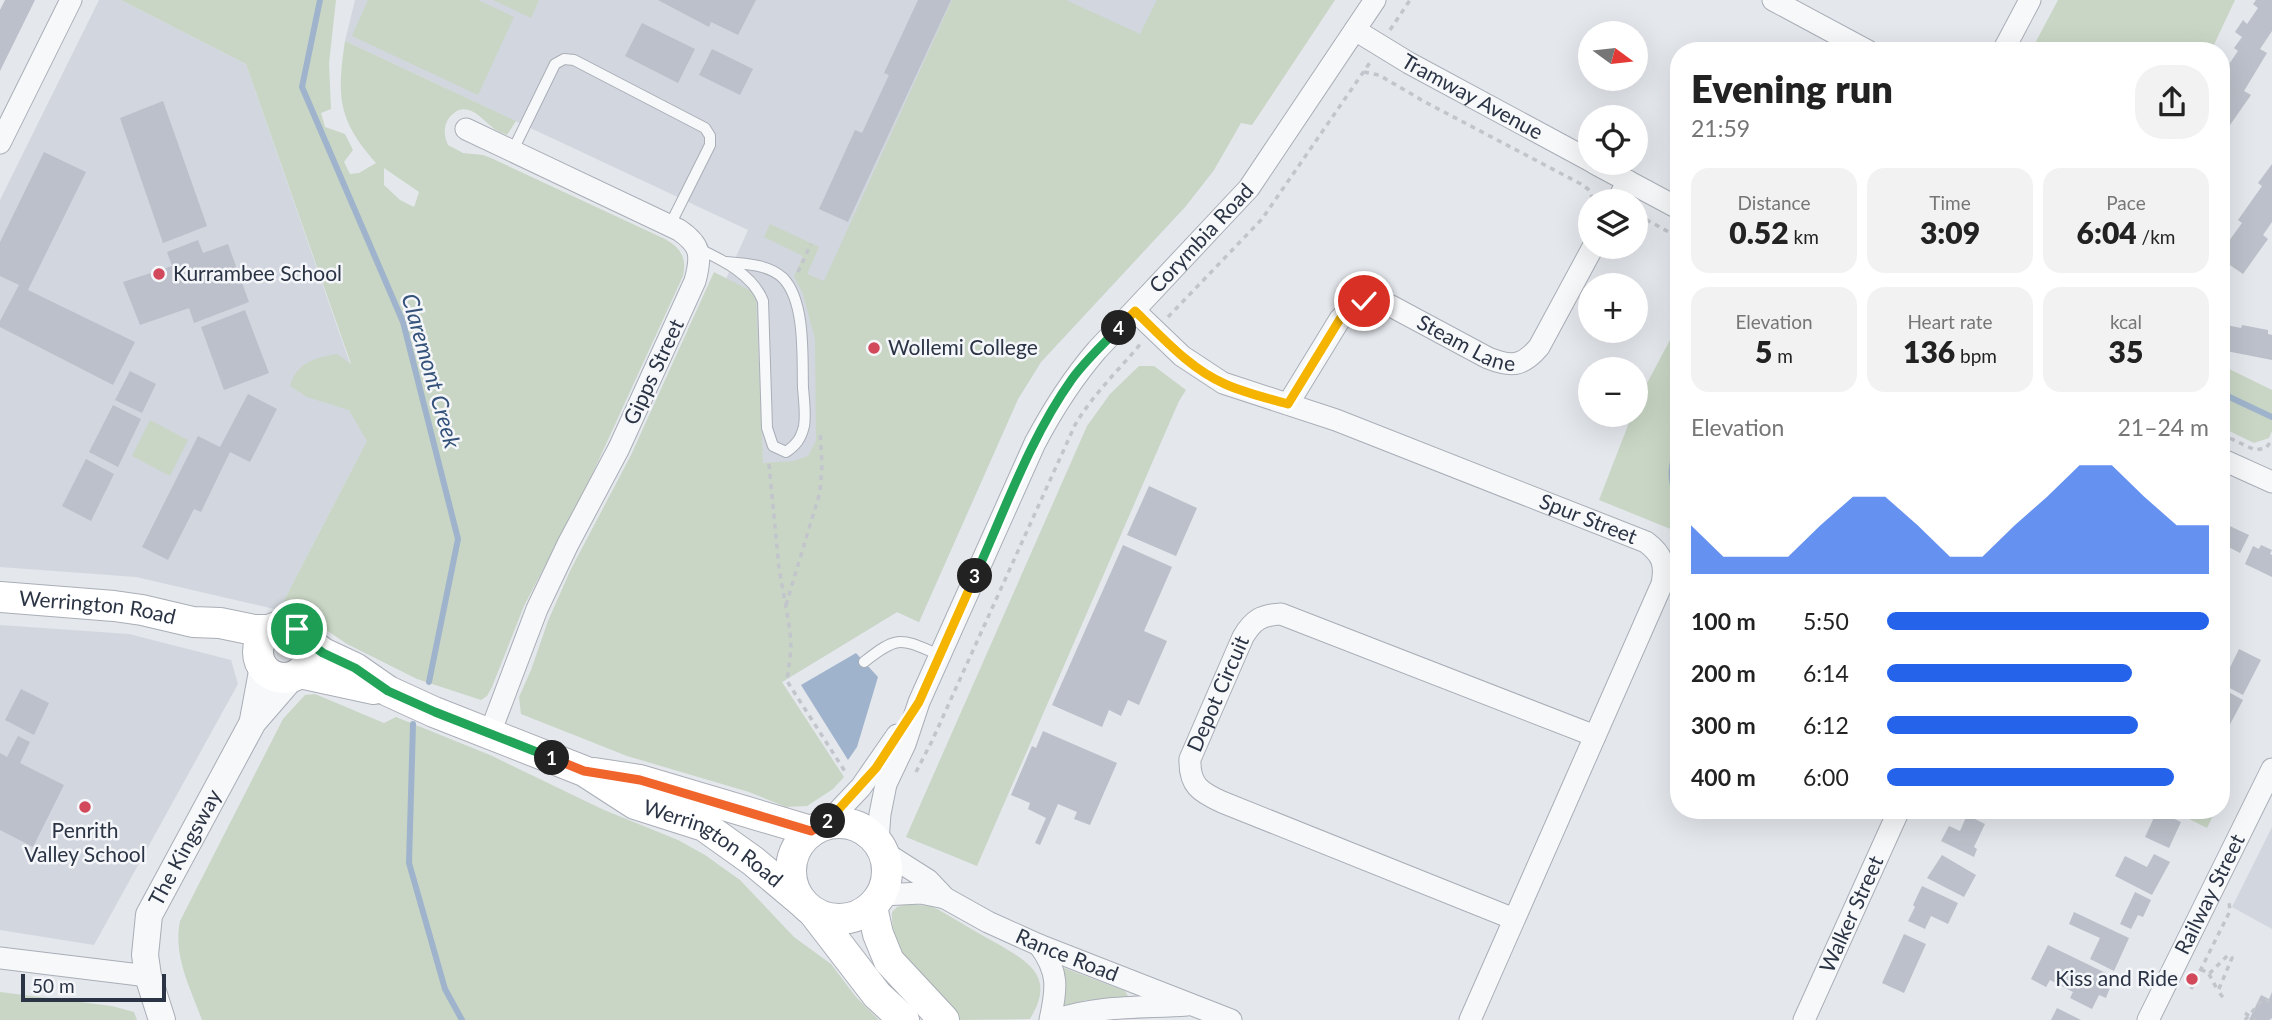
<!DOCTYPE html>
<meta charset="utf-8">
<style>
body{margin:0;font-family:Lato,sans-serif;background:#f2f2f2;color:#222;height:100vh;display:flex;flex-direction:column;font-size:26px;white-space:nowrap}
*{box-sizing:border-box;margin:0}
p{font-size:23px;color:#767676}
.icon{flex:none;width:38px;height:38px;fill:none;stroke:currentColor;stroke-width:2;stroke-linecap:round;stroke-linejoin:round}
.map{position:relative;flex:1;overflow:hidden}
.side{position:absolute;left:1670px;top:42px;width:560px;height:777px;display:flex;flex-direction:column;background:#fff;border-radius:28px;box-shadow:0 7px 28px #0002}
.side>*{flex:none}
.needle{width:46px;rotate:105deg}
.buttons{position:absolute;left:1578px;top:21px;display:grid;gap:14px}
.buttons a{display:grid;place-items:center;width:70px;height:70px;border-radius:50%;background:#fff;box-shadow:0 7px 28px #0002;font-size:35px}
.scale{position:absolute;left:21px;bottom:18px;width:145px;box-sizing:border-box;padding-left:7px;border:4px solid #2b3445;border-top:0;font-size:19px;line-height:24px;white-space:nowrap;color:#2b3445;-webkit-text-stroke:5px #f4f6f9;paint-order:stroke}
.pin{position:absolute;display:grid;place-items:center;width:60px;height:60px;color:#fff;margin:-30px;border:4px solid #fff;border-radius:50%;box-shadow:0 2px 7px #0007}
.km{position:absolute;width:35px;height:35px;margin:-18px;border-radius:50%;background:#222;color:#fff;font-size:19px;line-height:35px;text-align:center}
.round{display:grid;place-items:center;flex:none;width:74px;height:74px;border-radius:28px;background:#f2f2f2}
.head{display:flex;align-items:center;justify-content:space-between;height:119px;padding:0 21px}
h1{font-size:38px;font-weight:800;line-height:52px}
.stats{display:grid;grid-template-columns:repeat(3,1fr);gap:10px;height:119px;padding:7px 21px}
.stats div{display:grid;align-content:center;border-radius:18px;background:#f2f2f2;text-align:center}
.stats b{font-size:30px;font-weight:800}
.stats small{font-size:19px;font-weight:400}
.stats p{font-size:19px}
.chart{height:196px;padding:14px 21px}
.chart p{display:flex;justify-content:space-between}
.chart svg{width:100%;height:126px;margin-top:7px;fill:#2563eb;opacity:.7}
ul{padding:0 21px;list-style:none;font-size:23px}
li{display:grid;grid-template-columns:112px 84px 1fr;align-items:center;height:52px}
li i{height:18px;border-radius:9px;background:#2563eb}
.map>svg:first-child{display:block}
.built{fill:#d2d6de}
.green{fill:#c9d6c5;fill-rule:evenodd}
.water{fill:#9fb4cc}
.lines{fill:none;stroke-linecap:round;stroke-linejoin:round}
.stream{stroke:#9fb4cc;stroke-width:6}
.building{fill:#bbc0ca}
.service-casing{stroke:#a9aeb7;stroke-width:12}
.minor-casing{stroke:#a9aeb7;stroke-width:23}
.tertiary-casing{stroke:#a9aeb7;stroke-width:28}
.secondary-casing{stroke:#a9aeb7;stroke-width:32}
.path{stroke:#c2c5cb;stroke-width:3.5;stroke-dasharray:5 5;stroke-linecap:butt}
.service{stroke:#f7f8fa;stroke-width:10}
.minor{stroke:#f7f8fa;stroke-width:21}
.tertiary{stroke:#f7f8fa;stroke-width:26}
.secondary{stroke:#fff;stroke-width:30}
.split-1-casing{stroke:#fff;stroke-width:14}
.split-2-casing{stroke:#fff;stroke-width:14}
.split-3-casing{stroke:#fff;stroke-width:14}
.split-4-casing{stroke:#fff;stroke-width:14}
.split-5-casing{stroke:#fff;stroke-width:14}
.split-1{stroke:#22a559;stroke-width:9}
.split-2{stroke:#f0652b;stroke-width:9}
.split-3{stroke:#f5b400;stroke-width:9}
.split-4{stroke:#22a559;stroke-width:9}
.split-5{stroke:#f5b400;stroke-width:9}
.poi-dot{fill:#d1495b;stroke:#f4f6f9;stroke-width:2.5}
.labels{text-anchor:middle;stroke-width:5;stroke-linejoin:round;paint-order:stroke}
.street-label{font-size:21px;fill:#2b3445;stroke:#f4f6f9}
.poi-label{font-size:21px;fill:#2b3445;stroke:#f4f6f9;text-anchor:start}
.water-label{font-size:23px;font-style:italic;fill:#34527a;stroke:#f4f6f9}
</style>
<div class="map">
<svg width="2272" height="1020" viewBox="0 0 2272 1020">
<rect width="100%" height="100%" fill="#e4e7ec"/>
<path class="built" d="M 99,0 L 121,0 L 246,64 L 373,430 L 279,610 L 136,577 L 0,567 L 0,200 Z
M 355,0 L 1252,0 L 1214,170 L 1185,207 L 1041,362 L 1018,399 L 919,622 L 897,612 L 782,682 L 645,459 L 748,230 L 345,41 Z
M 0,625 L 129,634 L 231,660 L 238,684 L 94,945 L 0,930 Z
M 2272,827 L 2272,929 L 2232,907 Z"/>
<path class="green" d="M 121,0 L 336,0 L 329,63 L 331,109 L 321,113 L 325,127 L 345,134 L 353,150 L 344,162 L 350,174 L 359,173 L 376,163 C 337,119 337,96 345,41 L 516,121 L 507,135 C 503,133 496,131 492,127 C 480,117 465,98 449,118 C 443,126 444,136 448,145 L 463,153 L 483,155 L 491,158 L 665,239 C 681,248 687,258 683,276 L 590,479 L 524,606 L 492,687 L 487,696 L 481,700 L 417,679 L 347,644 L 301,613 L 279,610 L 367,441 L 349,410 L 307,397 L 290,386 C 297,362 315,358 337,354 L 351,364 L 246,64 ZM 384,168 L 419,192 L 414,207 L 400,200 L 384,185 Z
M 368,0 L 478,0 L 514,17 L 478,95 L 352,36 Z
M 493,0 L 539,0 L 531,18 Z
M 952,0 L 1066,0 L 1140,34 L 1157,0 L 1335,0 L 1252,125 L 1241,123 L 1214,170 L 1185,207 L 1041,362 L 1018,399 L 919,622 L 897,612 L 782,682 L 844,777 L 833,789 L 807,806 L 786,807 L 749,792 L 627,756 L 521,714 L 519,697 L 531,670 L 548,621 L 570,571 L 631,455 L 714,272 L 751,291 L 756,299 L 763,463 L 794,461 L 808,456 L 816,441 L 815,339 L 803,294 L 794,276 L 803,256 L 764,237 L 770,224 L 819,247 L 807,274 L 824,281 Z
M 2058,0 L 2235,0 L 2211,51 L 2031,51 Z
M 1678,325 L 1678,532 L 1599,500 L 1632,415 L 1636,415 L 1637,402 Z
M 2221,365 L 2272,390 L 2272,431 L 2269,438 L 2254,443 L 2221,427 Z
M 1139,366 L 1154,366 L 1186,390 L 1179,401 L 977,866 L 906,837 L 1087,426 L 1110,394 Z
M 150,420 L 188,440 L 170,476 L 132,456 Z
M 315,694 L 384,723 L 396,717 L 490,755 L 604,810 L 678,840 L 705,855 L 740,880 L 794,937 L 831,964 L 856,997 L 879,1020 L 202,1020 C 190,987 173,956 180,921 L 283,719 L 305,695 Z
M 2171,810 L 2216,810 L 2207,828 Z
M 906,904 L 930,906 L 939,910 C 958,921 976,932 996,943 C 1029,962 1056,976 1030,1019 L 958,1020 C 931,989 890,957 892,912 L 897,907 Z
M 1059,966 L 1125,991 L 1128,996 L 1123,999 L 1087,1000 L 1062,1006 Z
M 0,992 L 112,1006 L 134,1012 L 137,1020 L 0,1020 Z"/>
<path class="water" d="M 1678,441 L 1678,503 C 1664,482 1667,462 1678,441 Z
M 856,653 L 878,677 L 857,747 L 848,760 L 801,685 Z"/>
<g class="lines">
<path class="stream" d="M 320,0 L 302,87 L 403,322 L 458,539 L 429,682
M 2221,393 L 2272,417
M 413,724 L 409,863 L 445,989 L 462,1020"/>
</g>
<path class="building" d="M 5,0 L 35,0 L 0,71 L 0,10 Z
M 658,0 L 756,0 L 738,35 L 711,22 L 709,27 Z
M 918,0 L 951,0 L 848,222 L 819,209 L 855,130 L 862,133 L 889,75 L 884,73 Z
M 2256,0 L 2272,0 L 2272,31 L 2260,49 L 2267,53 L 2244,91 L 2251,95 L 2223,135 L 2230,139 L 2221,153 L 2221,68 L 2224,64 L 2227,67 L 2238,51 L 2234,48 L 2242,37 L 2235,32 L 2243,20 L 2247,24 L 2258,8 L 2253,4 Z
M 642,23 L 695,49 L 678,83 L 625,56 Z
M 712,49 L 753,69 L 740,95 L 699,75 Z
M 163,101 L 207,226 L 163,243 L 120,118 Z
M 44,152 L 86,172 L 28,290 L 135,342 L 113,385 L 0,327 L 0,321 L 19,285 L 0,276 L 0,242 Z
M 2272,164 L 2272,222 L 2263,235 L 2268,239 L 2243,274 L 2221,259 L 2221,252 L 2242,223 L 2238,220 L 2262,186 L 2258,183 Z
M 198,240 L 203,253 L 228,244 L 249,302 L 194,323 L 189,308 L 140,325 L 123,282 L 172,266 L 167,252 Z
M 245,310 L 269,373 L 224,390 L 201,327 Z
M 2221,324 L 2241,328 L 2242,325 L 2268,330 L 2268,334 L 2272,335 L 2272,360 L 2221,350 Z
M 130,371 L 156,384 L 142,413 L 115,400 Z
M 248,394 L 277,409 L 250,462 L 230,452 L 201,512 L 194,509 L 168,560 L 142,547 L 198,436 L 220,447 Z
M 113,405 L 141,419 L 118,467 L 89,452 Z
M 86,459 L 114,474 L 91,521 L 62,506 Z
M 1149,486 L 1197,508 L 1176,556 L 1127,535 Z
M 2221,522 L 2249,535 L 2240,553 L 2221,543 Z
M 1123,545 L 1172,567 L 1144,631 L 1167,641 L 1139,705 L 1128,700 L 1121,716 L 1109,710 L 1102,727 L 1052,705 Z
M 2261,545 L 2272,550 L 2270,554 L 2272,555 L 2272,577 L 2245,564 L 2253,546 L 2259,549 Z
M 2239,649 L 2261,660 L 2243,695 L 2222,684 Z
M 21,689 L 49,703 L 34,735 L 5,720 Z
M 2223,689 L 2243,700 L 2227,730 L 2221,727 Z
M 1043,731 L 1117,763 L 1090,825 L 1074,819 L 1077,812 L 1058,804 L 1040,845 L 1035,843 L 1046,818 L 1028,809 L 1030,803 L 1011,795 L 1032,746 L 1036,748 Z
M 18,736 L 30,742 L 20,763 L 64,785 L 33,847 L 0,830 L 0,753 L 7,757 Z
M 2157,811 L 2181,822 L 2169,848 L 2145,837 Z
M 1967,815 L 1985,824 L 1974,847 L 1977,849 L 1974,857 L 1941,841 L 1949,826 L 1960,831 Z
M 2154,854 L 2170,862 L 2152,895 L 2115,876 L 2125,856 L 2147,867 Z
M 1942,855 L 1976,875 L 1964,897 L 1927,878 Z
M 1922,886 L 1958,903 L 1948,924 L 1931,916 L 1925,929 L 1908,921 L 1915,907 L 1913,905 Z
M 2135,892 L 2151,900 L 2143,917 L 2138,915 L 2131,929 L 2120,924 Z
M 2074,912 L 2129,938 L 2114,971 L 2090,959 L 2100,938 L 2069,924 Z
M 1904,934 L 1926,944 L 1904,993 L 1882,983 Z
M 2048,945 L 2114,977 L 2106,998 L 2099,995 L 2092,1009 L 2070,998 L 2073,992 L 2050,980 L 2046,987 L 2031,979 Z
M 2272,992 L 2272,1018 L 2269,1020 L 2249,1020 L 2261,995 L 2269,999 Z
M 2057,1008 L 2081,1020 L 2051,1020 Z"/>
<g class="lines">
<defs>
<path id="service" d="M 512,152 L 555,64 L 564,59 L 574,60 L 705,128 L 710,136 L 710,145 L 670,225
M 699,249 C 723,260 753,275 763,301 L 767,428 L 773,446 L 786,452 C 796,445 801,439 804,426 C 806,415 804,400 803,388 C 802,358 806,302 783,278 C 768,264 745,264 726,262
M 864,662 C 899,634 901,639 940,655"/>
<g id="minor">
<path d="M 1773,0 L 1868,51"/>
<path id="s1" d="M 1355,30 L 1409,63 L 1591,161"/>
<path d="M 2003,51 L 2030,0"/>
<path d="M 466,129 L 679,230 C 701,245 702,255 695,281 L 619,448 L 568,544 L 537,609 L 490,733"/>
<path d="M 0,143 L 71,0"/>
<path d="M 1594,163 L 1678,208"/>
<path d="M 1617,201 L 1628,181"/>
<path id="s2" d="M 1135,311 L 1182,356 L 1223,383 L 1336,420 L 1646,542 C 1662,554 1666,564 1662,584 L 1470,1020"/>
<path id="s3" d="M 1288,404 L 1340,319 C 1357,300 1367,297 1391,306 L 1488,358 C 1511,367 1522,367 1539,347 L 1593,247"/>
<path d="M 2221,459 L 2272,482"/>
<path d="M 826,824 L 861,787 L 897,735"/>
<path id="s4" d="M 878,841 L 880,814 L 886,784 L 905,744 L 919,702 L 1035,443 C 1053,409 1072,379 1097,350 L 1249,188 L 1375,0"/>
<path id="s5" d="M 884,852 L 928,880 L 945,898 L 988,922 L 1039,945 L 1231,1020"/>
<path d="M 882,895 L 921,893 L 945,898"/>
<path id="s6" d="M 1514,919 L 1222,802 C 1200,792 1189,785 1190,759 L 1243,637 C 1253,620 1261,615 1281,614 L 1595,736"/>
<path d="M 1039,945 C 1059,972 1057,988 1050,1020"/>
<path d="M 0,958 L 148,976"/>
<path d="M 1055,1020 C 1098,1005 1142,1008 1187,1005"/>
<path id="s7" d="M 1804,1020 L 1899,810"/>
<path id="s8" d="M 2148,1020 L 2272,769"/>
</g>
<g id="tertiary">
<path d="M 253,720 L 263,666"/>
<path id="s9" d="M 162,1020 L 148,976 L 145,955 L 149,915 L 253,722 L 292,677"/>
</g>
<g id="secondary">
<path id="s10" d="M 0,597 L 114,606 L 142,610 L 193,622 L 220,623 L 254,630 L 272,630"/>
<circle cx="284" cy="652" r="26"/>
<path id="s11" d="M 308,642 L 323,653 L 355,668 L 388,691 L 434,712 L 584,771 L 635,804 L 704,826 L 753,861 L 802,902"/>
<path d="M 300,673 L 374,689"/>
<path d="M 594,773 L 640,780 L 811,831"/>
<circle cx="839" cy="871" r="48"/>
<path d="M 872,907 L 878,934 L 889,961 L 944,1020"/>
<path d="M 814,913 L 877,995 L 904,1020"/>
</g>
</defs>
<use href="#service" class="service-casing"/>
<use href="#minor" class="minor-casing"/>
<use href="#tertiary" class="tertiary-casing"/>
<use href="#secondary" class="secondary-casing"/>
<path class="path" d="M 1390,30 L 1410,0
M 1364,72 L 1379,75 L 1425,102 L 1581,184 L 1588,189 L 1594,201
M 1636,220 L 1647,220 L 1678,237
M 798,272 L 811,244
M 1168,317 L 1262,219 L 1371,61
M 2221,434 L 2255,450 L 2266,448 L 2272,440
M 769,464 L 779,568 L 790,630 L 791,649 L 787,681 L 846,773
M 786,605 L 820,492 L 822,465 L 820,430
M 916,772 L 932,741 L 1075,425 C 1093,394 1120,369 1142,342
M 2201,969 L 2209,974 L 2228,955 L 2232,958 L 2218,991 L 2226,1001
M 2209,974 L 2218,991
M 2191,989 L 2230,911 L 2229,902
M 2245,1013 L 2255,1020
M 2245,1020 L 2263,999 L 2270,1002 L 2272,1001"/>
<use href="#service" class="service"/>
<use href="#minor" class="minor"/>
<use href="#tertiary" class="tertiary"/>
<use href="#secondary" class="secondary"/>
</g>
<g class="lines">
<defs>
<path id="split-1" d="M 297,629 L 308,642 L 323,653 L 355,668 L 388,691 L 435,712 L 552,758"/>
<path id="split-2" d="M 552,758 L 584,771 L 640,780 L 811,831 L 828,821"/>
<path id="split-3" d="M 828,821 L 876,768 L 919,702 L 975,576"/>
<path id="split-4" d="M 975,576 C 1005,510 1030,438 1072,379 C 1085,361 1103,344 1119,328"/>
<path id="split-5" d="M 1119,328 L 1135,311 C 1162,337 1190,369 1225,384 C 1245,393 1267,398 1288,404 L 1340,319 L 1351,307 L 1364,301"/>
</defs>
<use href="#split-1" class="split-1-casing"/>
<use href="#split-2" class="split-2-casing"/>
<use href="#split-3" class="split-3-casing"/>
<use href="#split-4" class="split-4-casing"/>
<use href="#split-5" class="split-5-casing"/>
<use href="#split-1" class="split-1"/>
<use href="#split-2" class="split-2"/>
<use href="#split-3" class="split-3"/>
<use href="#split-4" class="split-4"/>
<use href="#split-5" class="split-5"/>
</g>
<g class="poi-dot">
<circle cx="159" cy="274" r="7"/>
<circle cx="874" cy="348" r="7"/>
<circle cx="85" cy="807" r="7"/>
<circle cx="2192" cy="979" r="7"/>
</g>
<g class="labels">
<g class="street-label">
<text dy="7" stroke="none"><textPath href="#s1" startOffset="135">Tramway Avenue</textPath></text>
<text dy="7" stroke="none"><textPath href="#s4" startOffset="695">Corymbia Road</textPath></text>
<text dy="7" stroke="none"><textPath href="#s3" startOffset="242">Steam Lane</textPath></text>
<text transform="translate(654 372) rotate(-65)" y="7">Gipps Street</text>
<text dy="7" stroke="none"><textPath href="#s2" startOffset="504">Spur Street</textPath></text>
<text dy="7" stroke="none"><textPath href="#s10" startOffset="98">Werrington Road</textPath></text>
<text dy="7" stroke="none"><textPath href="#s6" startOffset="444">Depot Circuit</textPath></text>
<text dy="7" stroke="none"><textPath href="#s9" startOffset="184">The Kingsway</textPath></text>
<text dy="7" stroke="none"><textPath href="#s11" startOffset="455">Werrington Road</textPath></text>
<text dy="7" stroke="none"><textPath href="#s8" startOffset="140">Railway Street</textPath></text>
<text dy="7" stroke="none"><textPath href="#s7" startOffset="116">Walker Street</textPath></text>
<text dy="7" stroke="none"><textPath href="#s5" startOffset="212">Rance Road</textPath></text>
</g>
<g class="poi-label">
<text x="173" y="281">Kurrambee School</text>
<text x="888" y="355">Wollemi College</text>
<text x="85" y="838" text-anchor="middle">Penrith<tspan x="85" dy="24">Valley School</tspan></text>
<text x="2178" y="986" text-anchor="end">Kiss and Ride</text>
</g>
<g class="water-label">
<text transform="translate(431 371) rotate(74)" y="8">Claremont Creek</text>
</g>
</g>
</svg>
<div class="buttons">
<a><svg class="needle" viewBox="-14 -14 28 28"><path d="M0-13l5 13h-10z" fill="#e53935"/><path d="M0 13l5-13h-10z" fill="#767676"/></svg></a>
<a><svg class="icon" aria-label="locate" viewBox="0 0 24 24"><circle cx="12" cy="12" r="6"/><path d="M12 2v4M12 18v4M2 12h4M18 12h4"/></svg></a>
<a><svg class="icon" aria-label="layers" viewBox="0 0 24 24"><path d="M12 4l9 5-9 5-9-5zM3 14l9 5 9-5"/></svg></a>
<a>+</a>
<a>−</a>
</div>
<div class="scale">50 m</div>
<div class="pin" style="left:297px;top:629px;background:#1e9e55"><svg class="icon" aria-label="arrive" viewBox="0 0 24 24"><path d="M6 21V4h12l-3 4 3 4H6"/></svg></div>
<div class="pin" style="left:1364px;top:301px;background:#d93025"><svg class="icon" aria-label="check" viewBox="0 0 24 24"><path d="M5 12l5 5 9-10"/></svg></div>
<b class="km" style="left:552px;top:758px">1</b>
<b class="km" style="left:828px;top:821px">2</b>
<b class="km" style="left:975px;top:576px">3</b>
<b class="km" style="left:1119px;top:328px">4</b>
<section class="side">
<div class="head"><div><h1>Evening run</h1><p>21:59</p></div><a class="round"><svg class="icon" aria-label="share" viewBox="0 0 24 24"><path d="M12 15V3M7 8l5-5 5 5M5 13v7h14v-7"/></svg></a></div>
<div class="stats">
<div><p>Distance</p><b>0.52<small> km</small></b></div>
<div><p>Time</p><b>3:09</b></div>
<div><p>Pace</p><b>6:04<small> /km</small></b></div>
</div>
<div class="stats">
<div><p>Elevation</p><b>5<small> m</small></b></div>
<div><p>Heart rate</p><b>136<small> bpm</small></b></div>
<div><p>kcal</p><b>35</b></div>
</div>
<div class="chart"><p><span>Elevation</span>21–24 m</p>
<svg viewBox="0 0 160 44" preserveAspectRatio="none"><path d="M0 44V27L10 38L20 38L30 38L40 27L50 17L60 17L70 27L80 38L90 38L100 27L110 17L120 6L130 6L140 17L150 27L160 27V44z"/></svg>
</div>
<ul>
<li><b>100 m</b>5:50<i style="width:100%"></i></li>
<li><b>200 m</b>6:14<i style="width:76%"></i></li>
<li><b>300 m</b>6:12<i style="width:78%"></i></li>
<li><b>400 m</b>6:00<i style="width:89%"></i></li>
</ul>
</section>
</div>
